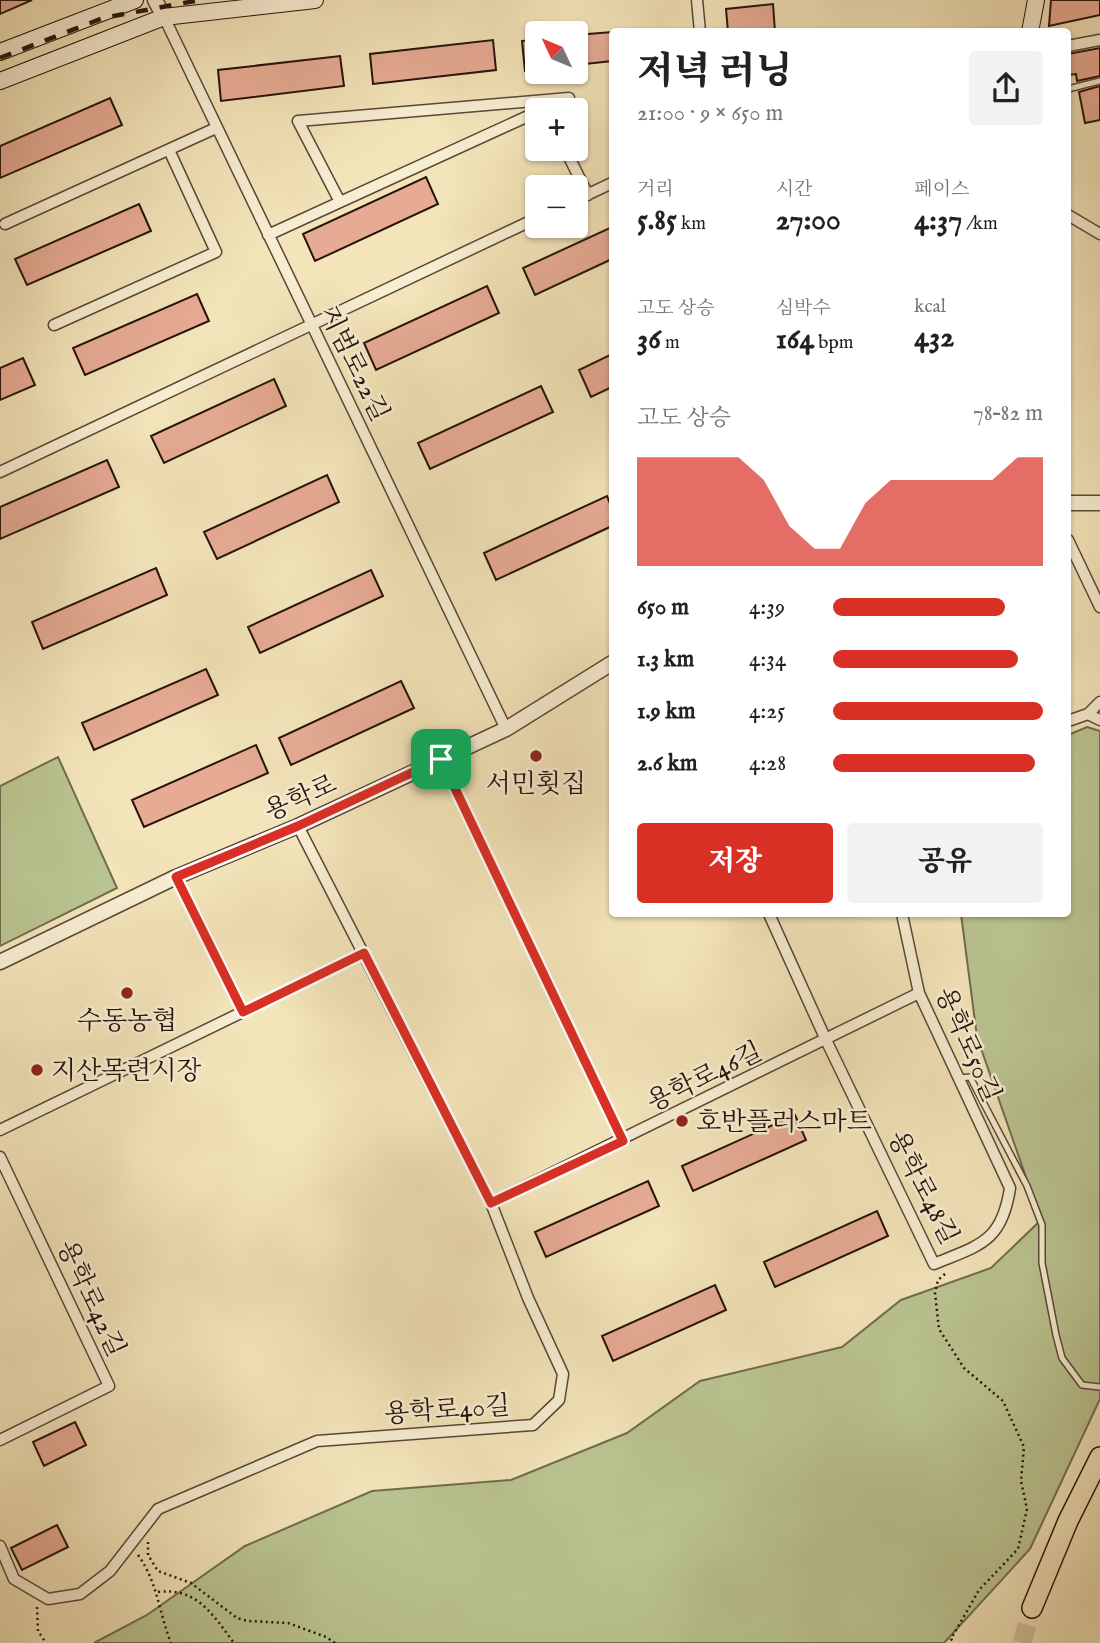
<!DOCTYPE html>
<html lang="ko">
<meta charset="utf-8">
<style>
body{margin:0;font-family:"IM FELL English","Noto Serif KR",serif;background:#f2f2f2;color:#222;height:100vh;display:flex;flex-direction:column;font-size:26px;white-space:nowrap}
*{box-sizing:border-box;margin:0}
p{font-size:23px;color:#767676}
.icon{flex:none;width:38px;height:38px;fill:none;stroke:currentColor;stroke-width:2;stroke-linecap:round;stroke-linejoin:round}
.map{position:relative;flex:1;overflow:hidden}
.sheet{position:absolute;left:609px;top:28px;width:462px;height:889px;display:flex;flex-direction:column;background:#fff;border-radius:7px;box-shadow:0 2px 5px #0004}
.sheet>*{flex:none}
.needle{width:46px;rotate:314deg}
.controls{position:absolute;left:525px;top:21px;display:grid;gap:14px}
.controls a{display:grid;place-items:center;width:63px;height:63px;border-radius:7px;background:#fff;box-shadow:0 2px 5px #0004;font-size:35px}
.pin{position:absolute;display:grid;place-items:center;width:60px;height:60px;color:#fff;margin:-30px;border-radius:14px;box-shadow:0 4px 10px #0006}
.round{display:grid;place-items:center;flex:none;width:74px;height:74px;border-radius:7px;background:#f2f2f2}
.overview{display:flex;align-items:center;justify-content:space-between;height:119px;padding:0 28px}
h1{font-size:38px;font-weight:800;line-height:52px}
.stats{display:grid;grid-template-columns:repeat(3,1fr);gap:10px;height:119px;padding:7px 28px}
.stats div{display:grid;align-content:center}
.stats b{font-size:30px;font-weight:800}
.stats small{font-size:19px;font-weight:400}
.stats p{font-size:19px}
.chart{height:196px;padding:14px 28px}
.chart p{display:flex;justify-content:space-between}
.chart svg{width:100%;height:126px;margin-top:7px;fill:#d93025;opacity:.7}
.cta{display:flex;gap:14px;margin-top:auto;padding:14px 28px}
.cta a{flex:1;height:80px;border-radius:7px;background:#d93025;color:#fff;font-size:28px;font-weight:800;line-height:80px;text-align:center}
.cta a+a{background:#f2f2f2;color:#222}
ul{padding:0 28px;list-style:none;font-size:23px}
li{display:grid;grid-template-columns:112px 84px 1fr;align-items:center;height:52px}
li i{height:18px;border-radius:9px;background:#d93025}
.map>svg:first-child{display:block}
.green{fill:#bac490;stroke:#706c4d;stroke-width:2}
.building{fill:#e7ab94;stroke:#26130a;stroke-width:2}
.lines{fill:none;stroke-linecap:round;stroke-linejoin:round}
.trunk-tunnel{stroke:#d4c59f;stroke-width:19;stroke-dasharray:19 10;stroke-linecap:butt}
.service-casing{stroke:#594736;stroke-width:8}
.minor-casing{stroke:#594736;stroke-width:13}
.tertiary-casing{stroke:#594736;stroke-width:17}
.secondary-casing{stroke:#26130a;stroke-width:18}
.trunk-casing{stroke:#26130a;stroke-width:22}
.path{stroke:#26130a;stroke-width:2.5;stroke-dasharray:2 3.5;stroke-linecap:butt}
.service{stroke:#f7edd2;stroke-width:5}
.minor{stroke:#f7edd2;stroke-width:10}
.tertiary{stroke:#f7edd2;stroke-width:14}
.secondary{stroke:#f7edd2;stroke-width:16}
.trunk{stroke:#f3e4b9;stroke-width:19}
.rail{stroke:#26130a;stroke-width:4.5;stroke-dasharray:12 12;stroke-linecap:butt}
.route-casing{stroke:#fff;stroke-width:14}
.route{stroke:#d93025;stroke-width:9}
.poi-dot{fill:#8f2418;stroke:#f7edd2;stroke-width:2.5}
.labels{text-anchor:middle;stroke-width:5;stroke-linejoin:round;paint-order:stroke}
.street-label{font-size:26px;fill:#26130a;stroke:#f7edd2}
.poi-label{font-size:26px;fill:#26130a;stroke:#f7edd2}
</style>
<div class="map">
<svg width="1100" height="1643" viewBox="0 0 1100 1643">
<rect width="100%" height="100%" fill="#f3e4b9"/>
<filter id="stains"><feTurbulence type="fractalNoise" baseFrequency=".00286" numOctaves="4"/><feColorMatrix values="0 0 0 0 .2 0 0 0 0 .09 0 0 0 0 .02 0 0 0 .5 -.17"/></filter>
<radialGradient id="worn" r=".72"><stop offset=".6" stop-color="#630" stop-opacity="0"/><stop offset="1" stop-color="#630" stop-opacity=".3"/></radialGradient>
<path class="green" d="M 1087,727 L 1100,731 L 1100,1399 L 1030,1549 L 944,1643 L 94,1643 L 147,1615 L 245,1546 L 372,1491 L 511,1480 L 627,1433 L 700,1381 L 842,1347 L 901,1300 L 991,1268 L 1041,1220 L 977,1037 L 961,914 L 1068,914 L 1068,735 Z
M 58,757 L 117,888 L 0,946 L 0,786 Z"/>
<path class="building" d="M 0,0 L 32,0 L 0,14 Z
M 1051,0 L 1100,0 L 1100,15 L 1049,26 Z
M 773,4 L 775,32 L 728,32 L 726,9 Z
M 612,32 L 612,61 L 576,65 L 576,35 Z
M 537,39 L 537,70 L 525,71 L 522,41 Z
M 493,40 L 496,70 L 373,84 L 370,54 Z
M 1100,48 L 1100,76 L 1077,81 L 1076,74 L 1068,75 L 1068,54 Z
M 340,56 L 344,86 L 221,101 L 218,70 Z
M 1100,86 L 1100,120 L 1085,123 L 1079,92 Z
M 110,98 L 122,125 L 0,178 L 0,146 Z
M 426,177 L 438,204 L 315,261 L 303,234 Z
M 139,204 L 151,231 L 27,285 L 15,259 Z
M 612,227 L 612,259 L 535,295 L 523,268 Z
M 487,286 L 499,313 L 376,370 L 364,343 Z
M 197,294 L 209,321 L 85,375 L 73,348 Z
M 612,354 L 612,387 L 591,397 L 579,370 Z
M 23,358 L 35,385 L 0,400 L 0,368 Z
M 274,379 L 286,406 L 164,463 L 151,436 Z
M 541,386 L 553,412 L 430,469 L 418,443 Z
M 107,460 L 119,487 L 0,539 L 0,507 Z
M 327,475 L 339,502 L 217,559 L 204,532 Z
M 607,496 L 612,509 L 612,526 L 496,580 L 484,553 Z
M 156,568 L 167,595 L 43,649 L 32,622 Z
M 371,570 L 383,596 L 260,653 L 248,627 Z
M 206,669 L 218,695 L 94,750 L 82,723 Z
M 401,681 L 414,708 L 291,765 L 279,738 Z
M 256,745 L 268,773 L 144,827 L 132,800 Z
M 795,1115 L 806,1140 L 693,1191 L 682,1166 Z
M 648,1181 L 659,1206 L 546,1257 L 535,1232 Z
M 877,1211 L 888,1236 L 775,1287 L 764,1262 Z
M 715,1285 L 726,1310 L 613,1361 L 602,1336 Z
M 75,1422 L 86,1445 L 44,1466 L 33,1442 Z
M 57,1525 L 68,1547 L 22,1570 L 11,1548 Z"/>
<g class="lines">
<path class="trunk-tunnel" d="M 1022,1643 L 1032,1608"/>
<defs>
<path id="service" d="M 1068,89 L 1100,81
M 959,1078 L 970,1077 L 1027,1186 L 1042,1225 L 1042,1263 L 1056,1335 L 1062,1358 L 1082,1385 L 1100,1387"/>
<path id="minor" d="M 697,0 L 700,32
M 164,17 L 506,729
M 1068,46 L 1100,40
M 565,149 L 588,195
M 576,200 L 612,183
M 340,202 L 298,121 L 569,98 L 541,110
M 1068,215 L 1100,234
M 5,224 L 216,128
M 268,235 L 537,112
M 54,325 L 216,252 L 169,150
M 0,472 L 537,218
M 1068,540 L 1100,607
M 1088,714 L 1100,702
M 1068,721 L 1088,714 L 1100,720
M 441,759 L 623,1141
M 176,877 L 243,1012
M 769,914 L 826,1040 L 934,1264 C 980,1245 1002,1242 1010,1188 L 919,993 L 902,914
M 0,1130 L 364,953
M 0,1157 L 109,1386 L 0,1440
M 491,1203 L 919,993
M 0,1546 L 14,1579 L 48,1599 L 80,1594 L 110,1571 L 158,1509 L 317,1441 L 533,1425 L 559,1400 L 563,1374 L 528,1298 L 491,1203 L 298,826"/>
<path id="tertiary" d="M 155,0 L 164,17
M 1068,503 L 1100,503
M 0,962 L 176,877 L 298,826 L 506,729 L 612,663"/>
<path id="secondary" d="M 1030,32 L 1036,0
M 0,52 L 135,0
M 0,81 L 164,17 L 315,0"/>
<path id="trunk" d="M 1032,1608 L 1068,1521 L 1100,1457"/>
</defs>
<use href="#service" class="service-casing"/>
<use href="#minor" class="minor-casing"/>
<use href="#tertiary" class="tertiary-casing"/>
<use href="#secondary" class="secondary-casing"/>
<use href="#trunk" class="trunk-casing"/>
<path class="path" d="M 945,1274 L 938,1280 L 935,1293 L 939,1329 L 964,1368 L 1003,1401 L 1024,1447 L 1021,1481 L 1027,1509 L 1018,1549 L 979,1590 L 951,1639 L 954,1643
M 148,1542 L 148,1555 L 158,1571 L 191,1583 L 237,1618 L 248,1621 L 288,1623 L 326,1637 L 335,1643
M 138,1555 C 158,1583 159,1613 171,1643
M 158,1592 C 197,1587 213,1615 234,1643
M 37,1607 L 38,1631 L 46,1643"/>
<use href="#service" class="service"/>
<use href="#minor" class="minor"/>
<use href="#tertiary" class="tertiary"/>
<use href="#secondary" class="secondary"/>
<use href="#trunk" class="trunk"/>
<path class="rail" d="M 0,58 L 103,18 L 200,0"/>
</g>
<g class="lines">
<defs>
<path id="route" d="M 441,759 L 623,1141 L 491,1203 L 364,953 L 243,1012 L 176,877 L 298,826 Z"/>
</defs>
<use href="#route" class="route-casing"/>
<use href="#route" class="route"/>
</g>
<g class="poi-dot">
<circle cx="536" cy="756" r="7"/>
<circle cx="127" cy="993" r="7"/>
<circle cx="37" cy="1070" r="7"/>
<circle cx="682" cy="1121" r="7"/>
</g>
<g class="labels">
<g class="street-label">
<text transform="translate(355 363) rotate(64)" y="9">지범로22길</text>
<text transform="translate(300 797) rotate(-24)" y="9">용학로</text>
<text transform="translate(969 1044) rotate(66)" y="9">용학로50길</text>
<text transform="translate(704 1076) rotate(-26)" y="9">용학로46길</text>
<text transform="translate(924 1187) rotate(63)" y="9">용학로48길</text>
<text transform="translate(92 1298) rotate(65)" y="9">용학로42길</text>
<text transform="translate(447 1409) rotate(-4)" y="9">용학로40길</text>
</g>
<g class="poi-label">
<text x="536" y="792">서민횟집</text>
<text x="127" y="1029">수동농협</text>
<text x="51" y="1079" text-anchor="start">지산목련시장</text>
<text x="696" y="1130" text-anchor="start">호반플러스마트</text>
</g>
</g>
<rect width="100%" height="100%" filter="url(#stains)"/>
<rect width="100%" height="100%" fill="url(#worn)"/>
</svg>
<div class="controls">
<a><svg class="needle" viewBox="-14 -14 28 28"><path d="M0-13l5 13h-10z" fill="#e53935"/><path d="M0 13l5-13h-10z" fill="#767676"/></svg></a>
<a>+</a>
<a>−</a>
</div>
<div class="pin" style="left:441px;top:759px;background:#1e9e55"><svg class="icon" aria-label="arrive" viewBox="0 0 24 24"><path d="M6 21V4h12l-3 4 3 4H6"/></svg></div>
<section class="sheet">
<div class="overview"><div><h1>저녁 러닝</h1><p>21:00 · 9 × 650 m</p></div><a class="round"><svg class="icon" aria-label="share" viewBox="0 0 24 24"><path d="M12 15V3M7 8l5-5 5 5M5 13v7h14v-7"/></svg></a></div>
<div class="stats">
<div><p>거리</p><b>5.85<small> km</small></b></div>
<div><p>시간</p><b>27:00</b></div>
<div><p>페이스</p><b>4:37<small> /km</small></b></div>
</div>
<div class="stats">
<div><p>고도 상승</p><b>36<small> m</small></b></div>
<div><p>심박수</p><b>164<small> bpm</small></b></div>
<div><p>kcal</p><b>432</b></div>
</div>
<div class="chart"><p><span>고도 상승</span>78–82 m</p>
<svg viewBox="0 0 160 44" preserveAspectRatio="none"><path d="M0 44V6L10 6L20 6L30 6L40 6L50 14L60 30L70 38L80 38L90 22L100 14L110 14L120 14L130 14L140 14L150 6L160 6V44z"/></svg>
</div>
<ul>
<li><b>650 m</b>4:39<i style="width:82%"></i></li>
<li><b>1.3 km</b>4:34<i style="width:88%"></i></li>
<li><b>1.9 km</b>4:25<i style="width:100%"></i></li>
<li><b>2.6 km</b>4:28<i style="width:96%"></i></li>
</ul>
<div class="cta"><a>저장</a><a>공유</a></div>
</section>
</div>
